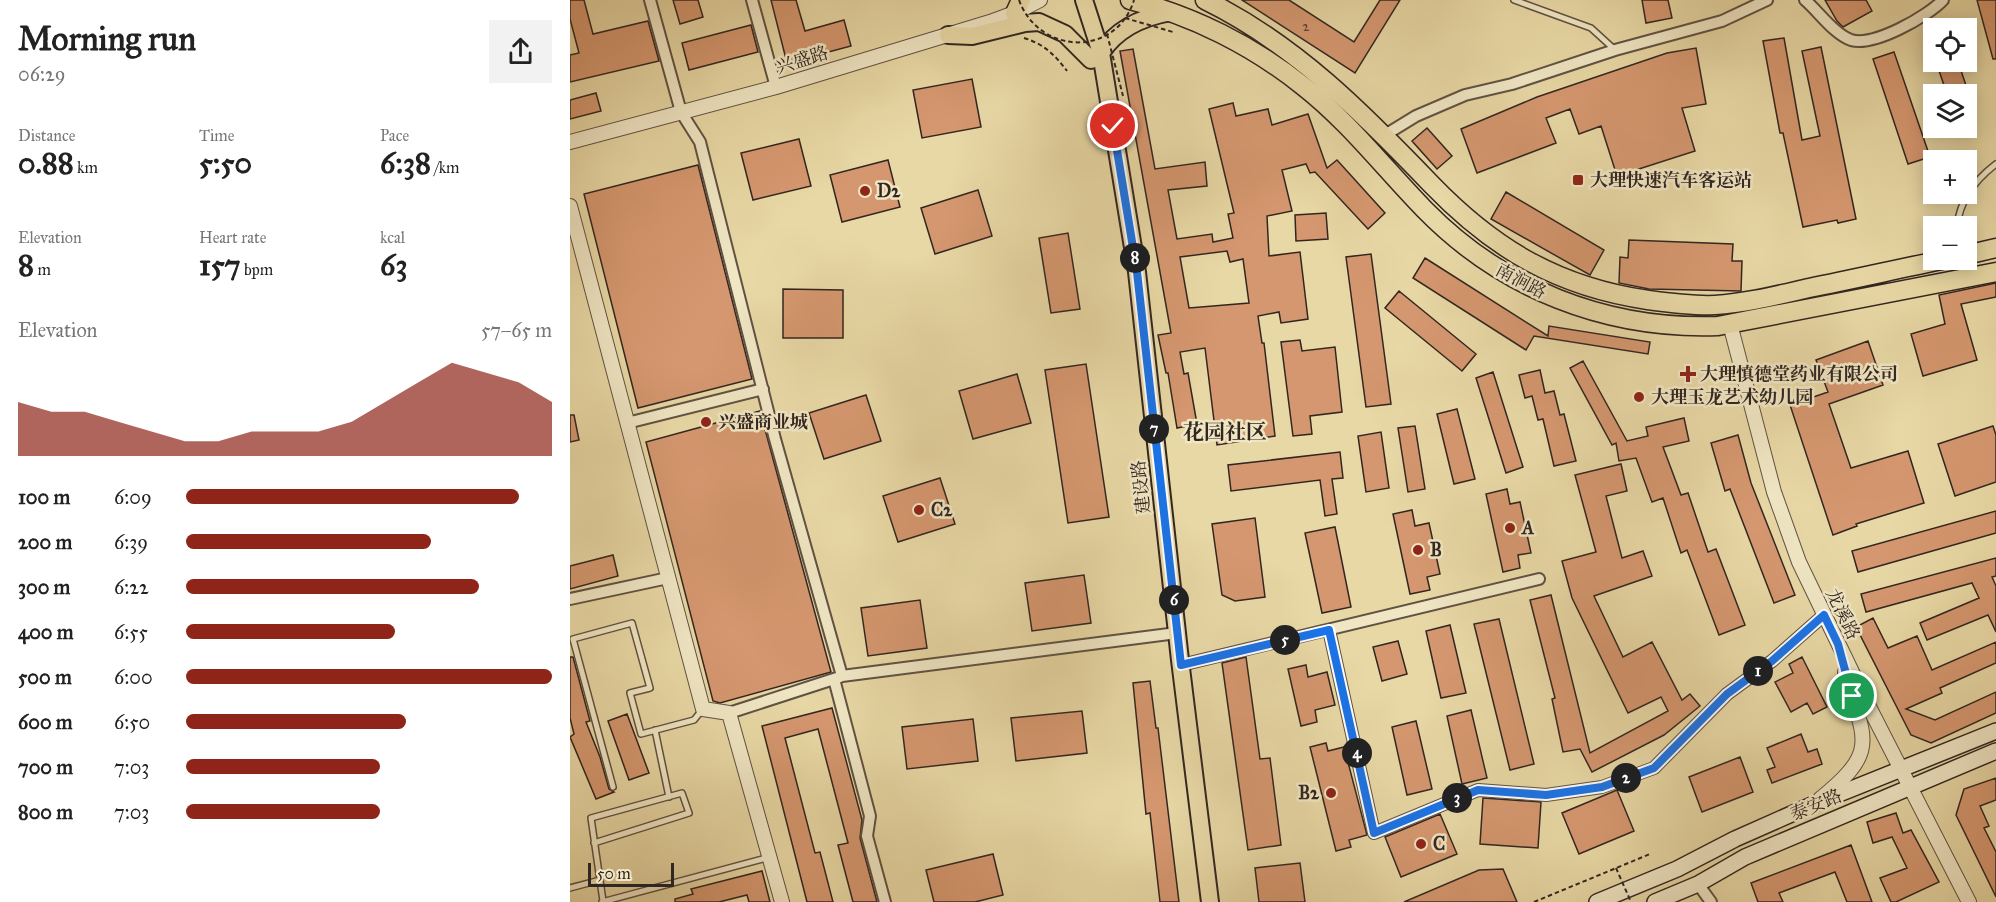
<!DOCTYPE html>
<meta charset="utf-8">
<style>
body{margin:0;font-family:"IM FELL Great Primer","Noto Serif SC",serif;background:#f2f2f2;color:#222;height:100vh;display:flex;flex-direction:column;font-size:22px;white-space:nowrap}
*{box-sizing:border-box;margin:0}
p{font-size:20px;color:#767676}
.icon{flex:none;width:33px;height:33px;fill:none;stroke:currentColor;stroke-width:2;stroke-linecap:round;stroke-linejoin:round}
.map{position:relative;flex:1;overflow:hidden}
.details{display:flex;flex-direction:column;background:#fff;width:570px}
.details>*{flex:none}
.buttons{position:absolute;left:1353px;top:18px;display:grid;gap:12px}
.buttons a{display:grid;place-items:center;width:54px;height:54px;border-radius:0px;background:#fff;box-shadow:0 3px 15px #0003;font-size:30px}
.scale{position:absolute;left:18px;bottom:15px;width:86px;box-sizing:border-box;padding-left:6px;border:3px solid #322621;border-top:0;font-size:16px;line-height:21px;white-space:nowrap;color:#322621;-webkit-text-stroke:4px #f0e6c4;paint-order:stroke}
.pin{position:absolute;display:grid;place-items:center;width:51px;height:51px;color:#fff;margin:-26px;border:3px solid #fff;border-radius:50%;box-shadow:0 2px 6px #0007}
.km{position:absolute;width:30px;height:30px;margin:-15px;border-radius:50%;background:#222;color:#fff;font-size:16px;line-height:30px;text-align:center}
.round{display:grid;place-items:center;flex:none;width:63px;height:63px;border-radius:0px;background:#f2f2f2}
.headline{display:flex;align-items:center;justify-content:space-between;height:102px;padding:0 18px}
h1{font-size:33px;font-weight:800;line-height:45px}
.metrics{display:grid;grid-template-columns:repeat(3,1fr);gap:9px;height:102px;padding:6px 18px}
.metrics div{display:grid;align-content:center}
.metrics b{font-size:30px;font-weight:800}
.metrics small{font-size:16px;font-weight:400}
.metrics p{font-size:16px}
.chart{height:168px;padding:12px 18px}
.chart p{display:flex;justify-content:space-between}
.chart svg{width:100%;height:108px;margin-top:6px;fill:#8f2418;opacity:.7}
ul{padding:0 18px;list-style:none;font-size:20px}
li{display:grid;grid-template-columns:96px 72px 1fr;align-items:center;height:45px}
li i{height:15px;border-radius:8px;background:#8f2418}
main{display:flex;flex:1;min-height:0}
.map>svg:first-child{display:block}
.building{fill:#d5976f;stroke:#322621;stroke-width:1.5;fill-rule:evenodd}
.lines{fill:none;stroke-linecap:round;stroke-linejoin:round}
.service-casing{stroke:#605242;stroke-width:8}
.minor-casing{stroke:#605242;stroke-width:14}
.tertiary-casing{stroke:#605242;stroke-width:16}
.secondary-casing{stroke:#322621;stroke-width:18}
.primary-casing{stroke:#322621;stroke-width:20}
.trunk-casing{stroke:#322621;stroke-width:21}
.path{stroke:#322621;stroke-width:2;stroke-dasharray:4.5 3;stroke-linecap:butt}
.service{stroke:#f0e6c4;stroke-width:5}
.minor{stroke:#f0e6c4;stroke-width:10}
.tertiary{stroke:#f0e6c4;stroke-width:14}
.secondary{stroke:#f0e6c4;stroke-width:15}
.primary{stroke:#e8d8a5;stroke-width:16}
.trunk{stroke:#e8d8a5;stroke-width:18}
.path-bridge{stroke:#322621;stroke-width:2;stroke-dasharray:4.5 3;stroke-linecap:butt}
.route-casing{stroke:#fff;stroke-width:12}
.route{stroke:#1a73e8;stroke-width:8}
.poi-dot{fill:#8f2418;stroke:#f0e6c4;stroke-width:2}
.labels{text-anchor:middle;stroke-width:5;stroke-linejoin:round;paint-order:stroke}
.number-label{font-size:15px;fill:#5b4234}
.street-label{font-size:18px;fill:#322621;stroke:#f0e6c4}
.poi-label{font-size:18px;font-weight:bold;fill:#322621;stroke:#f0e6c4;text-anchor:start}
.quarter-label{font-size:21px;font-weight:bold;fill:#322621;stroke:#f0e6c4}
</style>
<main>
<section class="details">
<div class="headline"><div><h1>Morning run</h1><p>06:29</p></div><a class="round"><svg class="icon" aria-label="share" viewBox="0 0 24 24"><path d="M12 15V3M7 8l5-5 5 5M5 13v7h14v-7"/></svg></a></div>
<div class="metrics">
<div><p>Distance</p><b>0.88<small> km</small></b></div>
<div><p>Time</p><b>5:50</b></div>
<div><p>Pace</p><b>6:38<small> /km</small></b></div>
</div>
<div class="metrics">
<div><p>Elevation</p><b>8<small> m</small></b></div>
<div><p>Heart rate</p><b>157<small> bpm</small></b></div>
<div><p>kcal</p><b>63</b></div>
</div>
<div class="chart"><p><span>Elevation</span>57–65 m</p>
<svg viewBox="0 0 160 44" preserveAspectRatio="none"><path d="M0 44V22L10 26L20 26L30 30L40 34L50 38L60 38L70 34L80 34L90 34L100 30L110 22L120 14L130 6L140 10L150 14L160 22V44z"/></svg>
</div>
<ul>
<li><b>100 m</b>6:09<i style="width:91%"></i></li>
<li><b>200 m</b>6:39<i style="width:67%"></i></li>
<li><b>300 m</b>6:22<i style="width:80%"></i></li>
<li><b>400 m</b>6:55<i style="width:57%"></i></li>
<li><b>500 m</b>6:00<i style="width:100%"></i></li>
<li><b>600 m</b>6:50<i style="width:60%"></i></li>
<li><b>700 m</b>7:03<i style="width:53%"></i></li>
<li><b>800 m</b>7:03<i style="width:53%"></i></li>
</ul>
</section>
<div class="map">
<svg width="1426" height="902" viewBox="0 0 1426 902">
<rect width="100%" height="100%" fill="#e8d8a5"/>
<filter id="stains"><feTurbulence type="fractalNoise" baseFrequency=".00333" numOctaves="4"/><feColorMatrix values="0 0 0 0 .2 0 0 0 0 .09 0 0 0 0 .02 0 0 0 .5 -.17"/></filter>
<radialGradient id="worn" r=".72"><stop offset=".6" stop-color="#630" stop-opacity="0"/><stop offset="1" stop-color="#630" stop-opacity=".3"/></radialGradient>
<path class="building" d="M 0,0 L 14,0 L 23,34 L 78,21 L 89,61 L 0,82 L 0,55 L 9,53 L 0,19 Z
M 103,0 L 128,0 L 133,17 L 110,24 Z
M 201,0 L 226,0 L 235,31 L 274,20 L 281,46 L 217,63 Z
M 672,0 L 719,0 L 784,42 L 810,0 L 830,0 L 785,73 Z
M 1072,0 L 1098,0 L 1102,18 L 1076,23 Z
M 1255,0 L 1296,0 L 1302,11 L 1273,27 L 1267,21 Z
M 1407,0 L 1426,0 L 1426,59 L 1423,59 Z
M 181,25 L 188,52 L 119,70 L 112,43 Z
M 1214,38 L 1232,140 L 1250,136 L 1232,51 L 1251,47 L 1286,219 L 1268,223 L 1267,220 L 1233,227 L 1213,133 L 1210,133 L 1193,41 Z
M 1126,48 L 1136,104 L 1112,108 L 1125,151 L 1047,176 L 1031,126 L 1009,134 L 1000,109 L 976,118 L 986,143 L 907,173 L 891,129 L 967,97 L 1097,53 Z
M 563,49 L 585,169 L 635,162 L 637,186 L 598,190 L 607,239 L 642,234 L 643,242 L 663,238 L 658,214 L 664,213 L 639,109 L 663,103 L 666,116 L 698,109 L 702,125 L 738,114 L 757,168 L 767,160 L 815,213 L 798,229 L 745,172 L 740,173 L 736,164 L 712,170 L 722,211 L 697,216 L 699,256 L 730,252 L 738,319 L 711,323 L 709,312 L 688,316 L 692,343 L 694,343 L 705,436 L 647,445 L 635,348 L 610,352 L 614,374 L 618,373 L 627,424 L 607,428 L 598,373 L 596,373 L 588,335 L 601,333 L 550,51 ZM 657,251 L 660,262 L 673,259 L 679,303 L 619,308 L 610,257 Z
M 1324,52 L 1360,157 L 1338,164 L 1303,59 Z
M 1366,62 L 1388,62 L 1399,94 L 1377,94 Z
M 402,79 L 411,127 L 352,138 L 343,90 Z
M 26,93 L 31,111 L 0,119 L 0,100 Z
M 857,128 L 882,156 L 867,169 L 842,141 Z
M 229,139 L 241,186 L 183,200 L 171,153 Z
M 318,160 L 330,207 L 272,222 L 260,175 Z
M 128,165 L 182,379 L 68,408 L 14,194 Z
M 408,190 L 422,236 L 365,254 L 351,208 Z
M 936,192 L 1034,250 L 1020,275 L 921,219 Z
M 756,213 L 758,239 L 726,241 L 725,215 Z
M 498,233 L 510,309 L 481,313 L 469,238 Z
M 1059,240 L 1163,244 L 1162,261 L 1172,261 L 1171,291 L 1079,289 L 1049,283 L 1050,257 L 1058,258 Z
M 801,254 L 821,404 L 796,407 L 776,257 Z
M 855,258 L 978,336 L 979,326 L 1080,342 L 1078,354 L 964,336 L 956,350 L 843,278 Z
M 1426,283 L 1426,297 L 1391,304 L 1407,360 L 1353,376 L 1341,334 L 1375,324 L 1369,295 Z
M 213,289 L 273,290 L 273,338 L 213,338 Z
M 829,291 L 906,354 L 892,371 L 815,308 Z
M 730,340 L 732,351 L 765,347 L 772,412 L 740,416 L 742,434 L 723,436 L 711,342 Z
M 1298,341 L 1313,385 L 1259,404 L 1281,468 L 1338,451 L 1354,503 L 1286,524 L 1287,526 L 1263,535 L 1220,405 L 1258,392 L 1246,360 Z
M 1013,361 L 1057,441 L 1078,436 L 1076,427 L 1114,418 L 1119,441 L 1093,447 L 1111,495 L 1118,493 L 1138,552 L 1146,549 L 1175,625 L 1149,635 L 1117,550 L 1111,553 L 1093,498 L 1082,502 L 1066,458 L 1049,461 L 1046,443 L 1042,445 L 1000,368 Z
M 516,364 L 539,517 L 498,523 L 475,370 Z
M 970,370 L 975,393 L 984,391 L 990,415 L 994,414 L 1006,461 L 984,466 L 973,419 L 968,420 L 962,396 L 955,398 L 949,375 Z
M 923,372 L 953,467 L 936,473 L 906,378 Z
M 447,374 L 461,423 L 403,439 L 389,391 Z
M 296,395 L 311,441 L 254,459 L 239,413 Z
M 887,409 L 905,479 L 884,484 L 867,414 Z
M 190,411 L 261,672 L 150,703 L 143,701 L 76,442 Z
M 0,415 L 4,415 L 9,440 L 0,442 Z
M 845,426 L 855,489 L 838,492 L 828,428 Z
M 1423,426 L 1426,435 L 1426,482 L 1385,496 L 1368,444 Z
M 811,432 L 819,488 L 796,492 L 788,436 Z
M 1168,435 L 1181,483 L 1225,595 L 1204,603 L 1160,489 L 1155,491 L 1141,443 Z
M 770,452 L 773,478 L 762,479 L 767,514 L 755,516 L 750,480 L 661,491 L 658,465 Z
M 1051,464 L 1057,491 L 1036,496 L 1052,558 L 1073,551 L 1082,576 L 1024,596 L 1053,657 L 1082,642 L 1112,700 L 1120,694 L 1130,706 L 1094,735 L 1022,772 L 1010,749 L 993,752 L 982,699 L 985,698 L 960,600 L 981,595 L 1020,753 L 1098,711 L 1091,697 L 1058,713 L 1002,598 L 992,561 L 1026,552 L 1005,475 Z
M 370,478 L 385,524 L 328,542 L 313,496 Z
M 937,489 L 940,504 L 950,502 L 961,553 L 948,555 L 950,568 L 933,572 L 916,494 Z
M 842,510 L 845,526 L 859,523 L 870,574 L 857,577 L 860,590 L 840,594 L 823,514 Z
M 1426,511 L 1426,533 L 1288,572 L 1282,551 Z
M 685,518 L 695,597 L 665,601 L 652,595 L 642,524 Z
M 765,527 L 781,607 L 752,613 L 735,533 Z
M 43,555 L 48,576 L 0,589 L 0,566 Z
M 1426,558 L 1426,576 L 1422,577 L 1426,586 L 1426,632 L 1418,615 L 1357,640 L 1350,623 L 1409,598 L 1402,583 L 1296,612 L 1291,594 Z
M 514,575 L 521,623 L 462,631 L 455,583 Z
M 350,600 L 357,648 L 298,656 L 291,608 Z
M 1303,618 L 1318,648 L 1347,636 L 1362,670 L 1426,642 L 1426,663 L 1370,688 L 1372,693 L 1336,709 L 1365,720 L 1426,692 L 1426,713 L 1361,743 L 1341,735 L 1286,627 Z
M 929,619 L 964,764 L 940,770 L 904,624 Z
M 880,625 L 896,693 L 871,698 L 856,631 Z
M 828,641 L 837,674 L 812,681 L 803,647 Z
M 0,657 L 3,657 L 20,721 L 16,722 L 30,757 L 39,789 L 44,792 L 26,799 L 0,737 L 4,734 L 0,718 Z
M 676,657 L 690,759 L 700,758 L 711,845 L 678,850 L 652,663 Z
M 1232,657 L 1257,707 L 1243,714 L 1237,703 L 1221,712 L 1205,682 L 1223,673 L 1219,664 Z
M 736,665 L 738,677 L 757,672 L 765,705 L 745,710 L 747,722 L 731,726 L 718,669 Z
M 580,681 L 586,728 L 588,728 L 609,902 L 590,902 L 580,813 L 576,814 L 563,683 Z
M 262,708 L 292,820 L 290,838 L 307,902 L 283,902 L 268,845 L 278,843 L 248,729 L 215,738 L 245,853 L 250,852 L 263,902 L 237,902 L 192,726 Z
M 901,710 L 917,778 L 892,784 L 877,716 Z
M 512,711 L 517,753 L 446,761 L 441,718 Z
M 57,714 L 79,773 L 59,780 L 38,721 Z
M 403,719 L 408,761 L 337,769 L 332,727 Z
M 846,721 L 862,789 L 837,795 L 822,727 Z
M 1231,734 L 1238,752 L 1247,749 L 1252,764 L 1202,783 L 1197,770 L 1205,767 L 1197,748 Z
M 756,743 L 758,751 L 774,747 L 797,835 L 779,840 L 781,847 L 766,851 L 740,747 Z
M 1170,757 L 1183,792 L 1132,812 L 1119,777 Z
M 1426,778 L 1426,800 L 1410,806 L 1419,826 L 1414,828 L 1426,852 L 1426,897 L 1386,815 L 1394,789 Z
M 1047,790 L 1064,831 L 1009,854 L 992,813 Z
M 913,798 L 971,802 L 968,848 L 910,844 Z
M 1326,813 L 1333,833 L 1341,830 L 1369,882 L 1326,902 L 1321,902 L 1310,878 L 1337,868 L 1322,837 L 1303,843 L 1297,822 Z
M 870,814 L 887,854 L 831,877 L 815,837 Z
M 1281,845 L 1302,902 L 1277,902 L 1265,872 L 1209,893 L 1213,902 L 1188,902 L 1181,883 Z
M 423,854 L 433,895 L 405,902 L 364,902 L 356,870 Z
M 730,863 L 735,902 L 689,902 L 685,868 Z
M 933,869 L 947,902 L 834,902 L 909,870 Z
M 192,871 L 200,902 L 179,902 L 177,895 L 149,902 L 105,902 L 105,899 L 123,894 L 121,889 Z"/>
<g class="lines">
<defs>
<path id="service" d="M 944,0 L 1021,28 L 1044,49
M 1387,226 C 1390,200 1405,180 1426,164
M 85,730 L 99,797
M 43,787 L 3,639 L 62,623 L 80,688 L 60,693 L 71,734 L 124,720 L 132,710
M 24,843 L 119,813 L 112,793 L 21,818 L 33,901
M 0,888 L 30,880
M 32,902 L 200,857"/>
<path id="minor" d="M 80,0 L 111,112 L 130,142 L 205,439 L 272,676 L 599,634
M 182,0 L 206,87
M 1235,0 C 1249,12 1264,34 1281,40 C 1304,47 1358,16 1373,0
M 815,135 L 846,116 L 895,95 L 942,84 L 1045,50 L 1152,21 L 1197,0
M 57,423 L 193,389
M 0,599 L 98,578
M 759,630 L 804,833 L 908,790 L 976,795 L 1032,787 L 1084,768 L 1157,694 L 1202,661 L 1254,615
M 611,665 L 969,579
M 264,679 L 300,816 L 297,836 L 315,902
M 159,713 L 270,677
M 1128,884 L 1141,902"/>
<path id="tertiary" d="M 0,142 L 206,87 L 420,22 L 447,12 L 470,0
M 0,206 L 133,709 L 159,713 L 212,902
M 1160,324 L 1204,492 L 1229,562 L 1296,701 L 1399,902
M 1250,799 C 1312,749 1293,739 1275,672"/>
<path id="secondary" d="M 1027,902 L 1107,869 L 1165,839 L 1244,804 L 1426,731
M 1085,902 L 1128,884 L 1175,857 L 1426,751"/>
<path id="primary" d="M 514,0 L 531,53 L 567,272 L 610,660 L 640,902
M 378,35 L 402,36 L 455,23 L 469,22 L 495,34 L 521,60
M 531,53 C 547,28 572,17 601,12"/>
<path id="trunk" d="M 560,0 C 622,15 683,46 733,86 C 779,122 814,168 854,209 C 932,289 1036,330 1148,326 L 1426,272
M 635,0 C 725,44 793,113 862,185 C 924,249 988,287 1078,300 C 1100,303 1123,306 1145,305 C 1177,303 1208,295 1239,288 C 1284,279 1328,269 1372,260
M 445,13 L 451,0
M 1396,255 L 1426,248"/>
</defs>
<use href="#service" class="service-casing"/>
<use href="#minor" class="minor-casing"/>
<use href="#tertiary" class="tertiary-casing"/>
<use href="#secondary" class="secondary-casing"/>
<use href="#primary" class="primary-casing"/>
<use href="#trunk" class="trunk-casing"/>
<path class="path" d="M 454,38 C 474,44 485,55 497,71
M 964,902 L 1080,854"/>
<use href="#service" class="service"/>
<use href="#minor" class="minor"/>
<use href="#tertiary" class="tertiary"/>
<use href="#secondary" class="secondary"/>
<use href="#primary" class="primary"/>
<use href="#trunk" class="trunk"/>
<path class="path-bridge" d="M 449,0 C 469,55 546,58 564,0
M 555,18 L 603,32
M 537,34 L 553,96
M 1046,868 L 1061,902"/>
</g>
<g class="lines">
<defs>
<path id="route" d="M 543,126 L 567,272 L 611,665 L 759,630 L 804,833 L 908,790 L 976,795 L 1032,787 L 1084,768 L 1157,694 L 1202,661 L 1254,615 L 1268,644 L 1282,696"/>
</defs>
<use href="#route" class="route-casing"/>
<use href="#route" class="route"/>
</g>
<g class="poi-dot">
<rect x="1002" y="174" width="12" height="12" rx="3"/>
<circle cx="295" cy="191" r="6"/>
<path d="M1115 365h6v6h6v6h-6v6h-6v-6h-6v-6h6z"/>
<circle cx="1069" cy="397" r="6"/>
<circle cx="136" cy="422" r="6"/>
<circle cx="349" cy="510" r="6"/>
<circle cx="940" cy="528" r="6"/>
<circle cx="848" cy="550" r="6"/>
<circle cx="761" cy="793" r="6"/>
<circle cx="851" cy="844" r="6"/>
</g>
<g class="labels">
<g class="number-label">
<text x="736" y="31">2</text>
</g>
<g class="street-label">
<text transform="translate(232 60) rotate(-17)" y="6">兴盛路</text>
<text transform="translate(951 281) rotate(28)" y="6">南涧路</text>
<text transform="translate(571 487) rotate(-96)" y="6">建设路</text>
<text transform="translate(1273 614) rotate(64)" y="6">龙溪路</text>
<text transform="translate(1246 805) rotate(-23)" y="6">泰安路</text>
</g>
<g class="poi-label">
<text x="1020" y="186">大理快速汽车客运站</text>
<text x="307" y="197">D2</text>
<text x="1130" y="380">大理慎德堂药业有限公司</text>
<text x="1081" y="403">大理玉龙艺术幼儿园</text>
<text x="148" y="428">兴盛商业城</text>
<text x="361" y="516">C2</text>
<text x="952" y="534">A</text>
<text x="860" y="556">B</text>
<text x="749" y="799" text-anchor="end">B2</text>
<text x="863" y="850">C</text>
</g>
<g class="quarter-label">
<text x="655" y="439">花园社区</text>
</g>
</g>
<rect width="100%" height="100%" filter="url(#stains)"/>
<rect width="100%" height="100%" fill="url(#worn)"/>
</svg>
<div class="buttons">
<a><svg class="icon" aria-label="locate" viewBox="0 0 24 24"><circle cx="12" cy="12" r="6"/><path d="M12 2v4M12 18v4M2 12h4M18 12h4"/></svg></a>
<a><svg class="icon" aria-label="layers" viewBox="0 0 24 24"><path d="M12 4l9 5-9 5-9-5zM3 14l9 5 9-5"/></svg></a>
<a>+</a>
<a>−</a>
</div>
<div class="scale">50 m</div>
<div class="pin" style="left:1282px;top:696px;background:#1e9e55"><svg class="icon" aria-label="arrive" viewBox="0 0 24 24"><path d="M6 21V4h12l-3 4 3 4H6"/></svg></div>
<div class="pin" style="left:543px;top:126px;background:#d93025"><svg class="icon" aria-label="check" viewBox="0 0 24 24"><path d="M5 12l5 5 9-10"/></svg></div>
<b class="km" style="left:1188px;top:671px">1</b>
<b class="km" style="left:1056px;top:778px">2</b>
<b class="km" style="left:887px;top:798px">3</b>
<b class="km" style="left:787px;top:753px">4</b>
<b class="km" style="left:715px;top:640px">5</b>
<b class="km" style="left:604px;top:600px">6</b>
<b class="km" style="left:584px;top:429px">7</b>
<b class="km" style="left:565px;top:258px">8</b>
</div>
</main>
